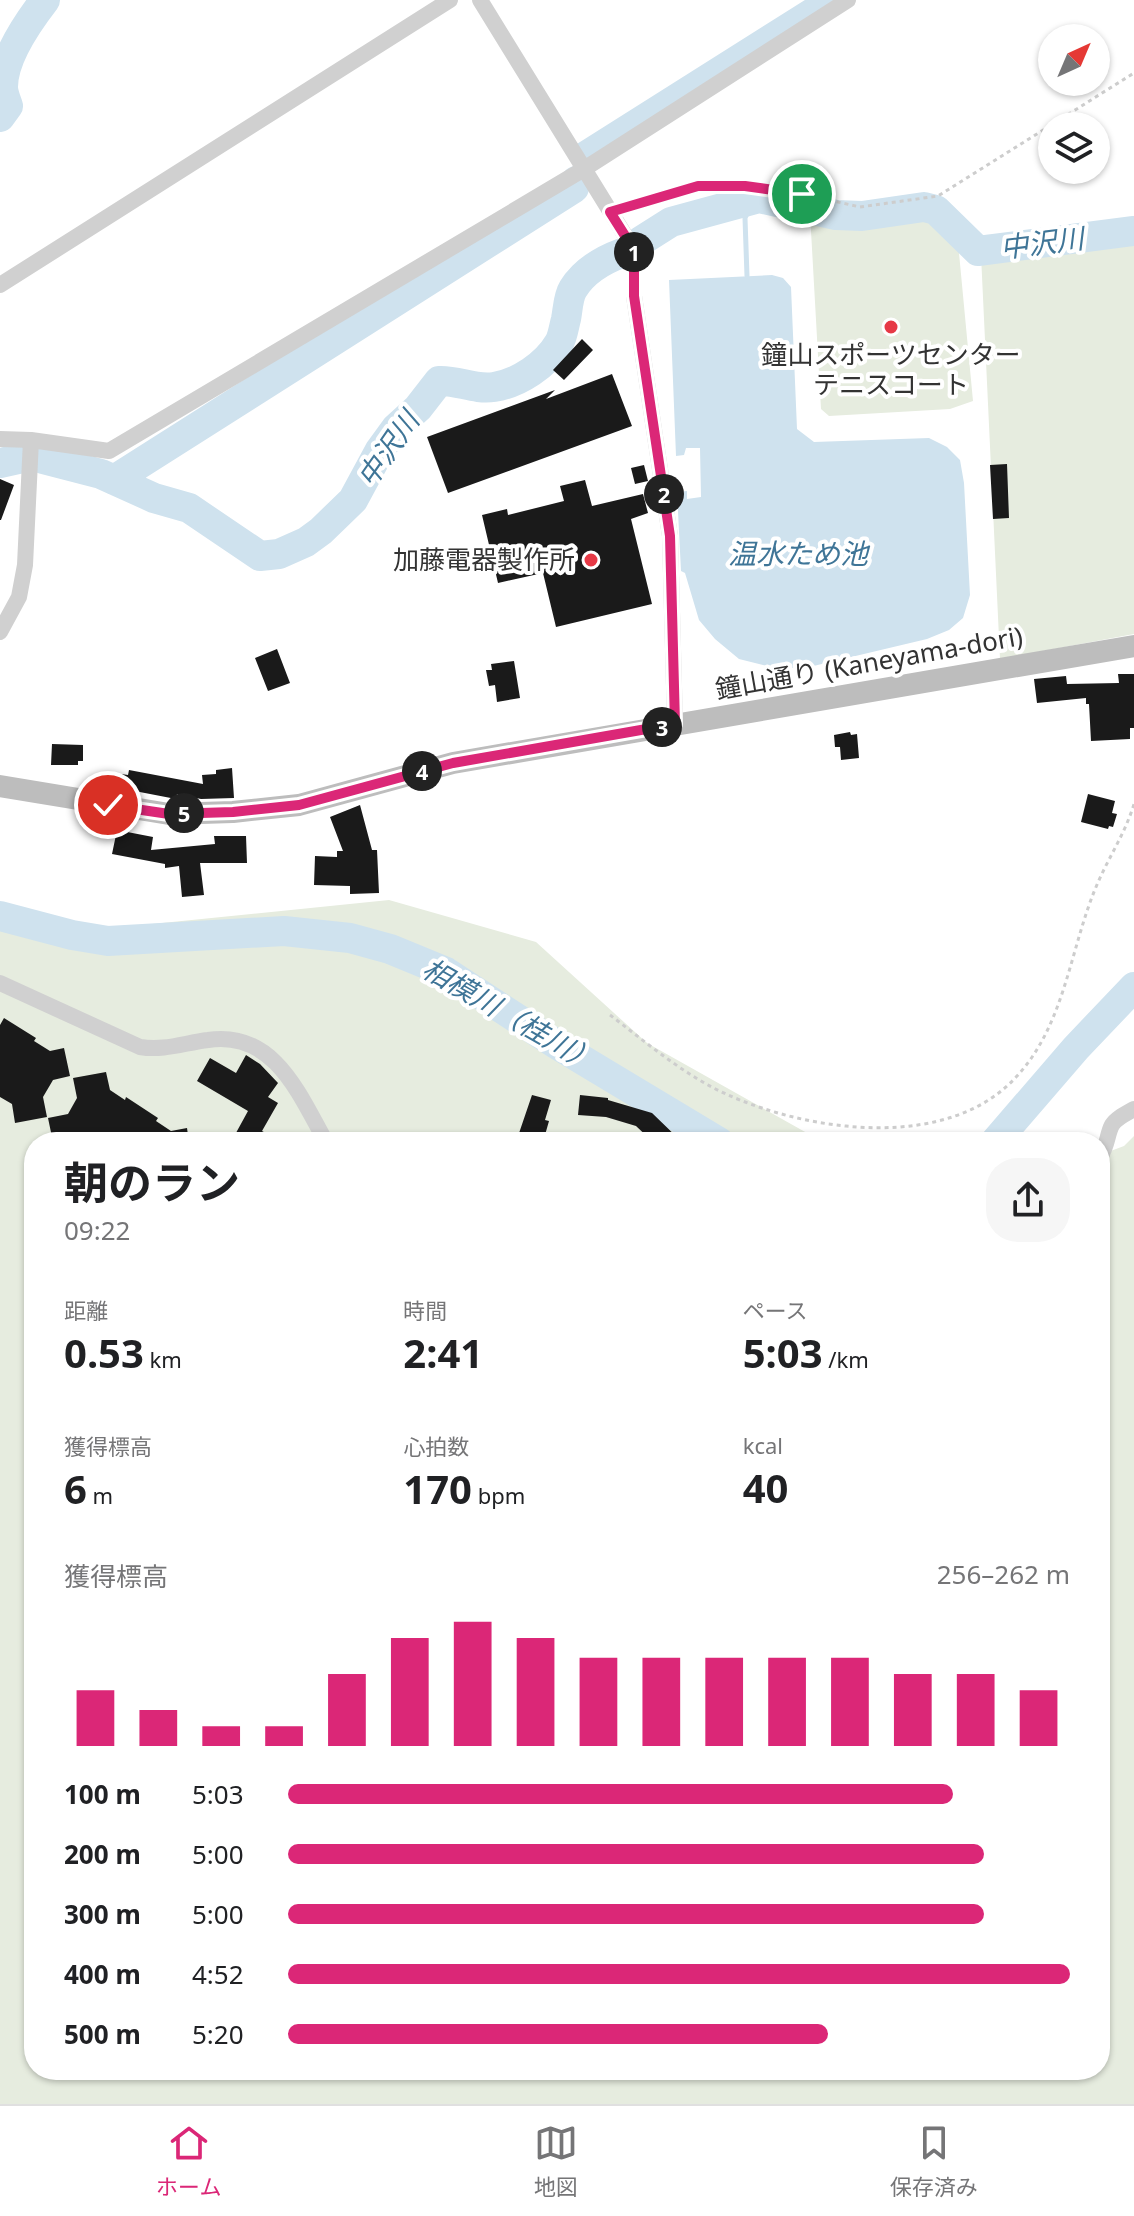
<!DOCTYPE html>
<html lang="ja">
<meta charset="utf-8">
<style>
body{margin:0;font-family:"Noto Sans","Noto Sans JP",sans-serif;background:#f6f6f6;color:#202124;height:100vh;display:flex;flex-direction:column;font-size:30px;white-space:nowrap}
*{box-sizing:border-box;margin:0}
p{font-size:26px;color:#757577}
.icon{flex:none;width:44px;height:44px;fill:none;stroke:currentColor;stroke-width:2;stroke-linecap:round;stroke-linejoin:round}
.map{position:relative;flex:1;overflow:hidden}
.sheet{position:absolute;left:24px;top:1132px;width:1086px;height:948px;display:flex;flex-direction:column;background:#fff;border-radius:32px;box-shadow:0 2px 6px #0004}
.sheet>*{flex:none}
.needle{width:52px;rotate:44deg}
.fabs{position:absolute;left:1038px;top:24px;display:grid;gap:16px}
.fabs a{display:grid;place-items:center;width:72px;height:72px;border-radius:50%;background:#fff;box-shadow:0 2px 6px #0004;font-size:40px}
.pin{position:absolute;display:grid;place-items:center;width:68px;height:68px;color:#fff;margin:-34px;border:4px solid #fff;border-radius:50%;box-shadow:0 2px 8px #0007}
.km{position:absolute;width:40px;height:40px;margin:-20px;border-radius:50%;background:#222;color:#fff;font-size:22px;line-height:40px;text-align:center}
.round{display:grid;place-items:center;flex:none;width:84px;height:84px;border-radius:32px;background:#f6f6f6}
.headline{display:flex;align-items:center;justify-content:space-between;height:136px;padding:0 40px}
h1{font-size:44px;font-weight:700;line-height:60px}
.metrics{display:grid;grid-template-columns:repeat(3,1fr);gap:12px;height:136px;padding:8px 40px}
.metrics div{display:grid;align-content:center}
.metrics b{font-size:40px;font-weight:700}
.metrics small{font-size:22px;font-weight:400}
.metrics p{font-size:22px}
.chart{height:224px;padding:16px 40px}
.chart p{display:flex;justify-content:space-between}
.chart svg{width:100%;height:144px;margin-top:8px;stroke:#db2777;stroke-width:6}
ul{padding:0 40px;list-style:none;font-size:26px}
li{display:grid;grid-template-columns:128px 96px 1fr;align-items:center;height:60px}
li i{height:20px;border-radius:10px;background:#db2777}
.dock{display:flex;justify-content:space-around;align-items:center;height:112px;border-top:2px solid #e0e0e0;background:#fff;font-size:22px;color:#757577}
.dock a{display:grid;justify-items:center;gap:4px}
.dock .on{color:#db2777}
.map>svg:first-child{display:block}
.green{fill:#e6ecdf}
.water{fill:#cfe2ee}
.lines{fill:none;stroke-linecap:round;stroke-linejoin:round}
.stream{stroke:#cfe2ee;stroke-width:5}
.river{stroke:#cfe2ee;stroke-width:30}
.building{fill:#1a1a1a}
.path{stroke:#cdcdcd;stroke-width:3;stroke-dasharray:4 4;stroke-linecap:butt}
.street{stroke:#d0d0d0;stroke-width:16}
.secondary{stroke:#bdbdbd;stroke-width:22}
.route-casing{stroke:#fff;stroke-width:16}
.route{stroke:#db2777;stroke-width:10}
.poi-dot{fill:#e63946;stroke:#fff;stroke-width:3}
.labels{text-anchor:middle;stroke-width:8;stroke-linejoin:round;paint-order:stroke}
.poi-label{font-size:26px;fill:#333;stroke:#fff}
.street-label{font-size:26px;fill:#333;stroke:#fff}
.water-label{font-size:28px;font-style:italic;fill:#3f7597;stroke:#fff}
</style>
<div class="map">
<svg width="1134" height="2104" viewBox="0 0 1134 2104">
<rect width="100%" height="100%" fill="#fff"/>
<path class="green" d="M 925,211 L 936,215 L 965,244 L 959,253 L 973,401 L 950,409 L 829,416 L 821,409 L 810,213 C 850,221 886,216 925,211 Z
M 1134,237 L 1134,634 L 1000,659 L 981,255 Z
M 389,900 L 536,942 L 647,1043 L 823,1142 L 34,1142 L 34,2070 L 1100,2070 L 1100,1155 L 1124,1146 L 1134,1136 L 1134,2104 L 0,2104 L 0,922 L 53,934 Z"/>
<path class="water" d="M 772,275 L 783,278 L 791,287 L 797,429 L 814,442 L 929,438 L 947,447 L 960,460 L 964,483 L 970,595 L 963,618 L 949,630 L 927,639 L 805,668 L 771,667 L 739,659 L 715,639 L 699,620 L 685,573 L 681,571 L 677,492 L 687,491 L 687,499 L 701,497 L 700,448 L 686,448 L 684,455 L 676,456 L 669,280 Z"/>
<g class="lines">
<path class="stream" d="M 747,276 L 745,218 L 754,199"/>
<path class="river" d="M 0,117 L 8,106 C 6,100 3,93 3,87 C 3,58 28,22 45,0
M 586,156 L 833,0
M 641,241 L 671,222 L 759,198 L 836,215 L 862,216 L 924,207 L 936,210 L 978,251 L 1134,231
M 43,459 L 101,474 L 154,498 L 189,508 L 260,556 L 279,554 L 306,542 L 321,531 L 353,500 L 380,450 L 396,428 L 418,408 L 439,381 C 458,380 474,390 494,387 C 519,383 546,365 559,343 C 563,336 564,326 566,319 C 568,309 568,297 573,289 C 584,271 603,260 622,253
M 0,463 L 18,459
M 114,480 L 574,188 L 576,181
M 0,916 L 72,935 L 108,941 L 284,931 L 350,938 L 390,949 L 446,972 L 556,1044 L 719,1142
M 995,1142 L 1076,1048 L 1134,987"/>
</g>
<path class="building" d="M 582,339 L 593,350 L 564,380 L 553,370 Z
M 612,374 L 632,426 L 448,493 L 427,437 L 555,390 L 546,399 Z
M 1007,464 L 1009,518 L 993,519 L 990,465 Z
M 644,465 L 648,481 L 635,484 L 631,468 Z
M 0,479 L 14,485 L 1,520 L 0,520 Z
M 585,480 L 592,506 L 643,494 L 648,513 L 631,519 L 652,604 L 556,627 L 543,573 L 498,583 L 482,515 L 507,509 L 508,515 L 564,501 L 560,486 Z
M 277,649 L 290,683 L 268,691 L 255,658 Z
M 514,661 L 520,698 L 497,702 L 495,685 L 489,686 L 486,670 L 492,670 L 491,664 Z
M 1118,674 L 1134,674 L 1134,728 L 1130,728 L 1130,739 L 1091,741 L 1089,704 L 1086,704 L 1086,698 L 1037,703 L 1034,679 L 1066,676 L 1067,684 L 1119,683 Z
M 850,732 L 851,735 L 857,734 L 859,758 L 841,760 L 840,747 L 835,747 L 834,735 Z
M 52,744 L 83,745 L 83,761 L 78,761 L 78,765 L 51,765 Z
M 232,768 L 234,798 L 201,799 L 177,794 L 176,799 L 119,788 L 121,774 L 128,775 L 129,770 L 203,784 L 202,775 L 216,774 L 216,770 Z
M 1088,794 L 1115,801 L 1112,813 L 1117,814 L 1113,827 L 1109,826 L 1108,829 L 1081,822 Z
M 360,805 L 372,850 L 377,850 L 379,893 L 350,894 L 350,886 L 314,885 L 315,856 L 337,857 L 337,851 L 343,851 L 330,817 Z
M 117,830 L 153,837 L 151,850 L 215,844 L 214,836 L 246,836 L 247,863 L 200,863 L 204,895 L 182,897 L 179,866 L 165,868 L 165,864 L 112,854 Z
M 4,1018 L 36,1038 L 34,1041 L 50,1051 L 64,1048 L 70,1076 L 53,1080 L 43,1097 L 47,1117 L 15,1123 L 12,1104 L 0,1097 L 0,1025 Z
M 246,1055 L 260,1064 L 278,1083 L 268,1097 L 278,1103 L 262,1131 L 282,1142 L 231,1142 L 248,1111 L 197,1081 L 210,1058 L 236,1073 Z
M 106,1072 L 110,1090 L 125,1100 L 126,1097 L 158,1118 L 156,1121 L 171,1131 L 187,1128 L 189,1142 L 53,1142 L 48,1118 L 68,1114 L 77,1098 L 73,1078 Z
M 532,1095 L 551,1100 L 545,1120 L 549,1121 L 543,1142 L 516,1142 Z
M 580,1095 L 608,1098 L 608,1100 L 652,1113 L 682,1142 L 653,1142 L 636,1126 L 606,1117 L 578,1115 Z"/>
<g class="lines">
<path class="path" d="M 625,207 L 698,186 L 745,186 L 802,194 L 860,207 L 938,196 L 1134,73
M 610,1015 C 647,1043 684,1075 726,1094 C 809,1132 949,1152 1017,1076 C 1065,1024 1070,949 1096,887 C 1108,858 1125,834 1134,804"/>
<path class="street" d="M 480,0 L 634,250 L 634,296 L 670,536 L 675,724
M 0,285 L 450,0
M 0,439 L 31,440 L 109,451 L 584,169 L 848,0
M 0,632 L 19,597 L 25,565 L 31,440
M 0,983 L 140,1047 C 164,1051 184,1043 208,1040 C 274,1030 299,1094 326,1142
M 1100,1157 C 1108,1145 1107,1134 1112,1125 C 1116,1118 1127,1113 1134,1109"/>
<path class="secondary" d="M 0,786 L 169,814 L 233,812 L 299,805 L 453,763 L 1134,646"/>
</g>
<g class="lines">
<defs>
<path id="route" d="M 108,805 L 169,814 L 233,812 L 299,805 L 453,763 L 675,724 L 670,536 L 634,296 L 634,250 L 610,212 L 698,186 L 745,186 L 802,194"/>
</defs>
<use href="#route" class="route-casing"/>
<use href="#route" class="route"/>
</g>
<g class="poi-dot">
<circle cx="891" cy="327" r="8"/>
<circle cx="591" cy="560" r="8"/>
</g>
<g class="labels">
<g class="poi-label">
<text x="891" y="364">鐘山スポーツセンター<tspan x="891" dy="30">テニスコート</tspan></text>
<text x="575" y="569" text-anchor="end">加藤電器製作所</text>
</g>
<g class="street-label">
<text transform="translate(869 663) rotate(-10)" y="9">鐘山通り (Kaneyama-dori)</text>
</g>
<g class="water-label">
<text transform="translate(1042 243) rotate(-7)" y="10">中沢川</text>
<text transform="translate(388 449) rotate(-55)" y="10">中沢川</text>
<text x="798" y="564">温水ため池</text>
<text transform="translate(510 1015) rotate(30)" y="10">相模川（桂川）</text>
</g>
</g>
</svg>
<div class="fabs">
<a><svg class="needle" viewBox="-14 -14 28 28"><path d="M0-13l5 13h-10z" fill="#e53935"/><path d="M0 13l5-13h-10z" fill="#757577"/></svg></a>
<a><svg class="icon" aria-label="layers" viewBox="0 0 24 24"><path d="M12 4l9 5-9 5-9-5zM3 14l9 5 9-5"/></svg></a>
</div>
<div class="pin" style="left:802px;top:194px;background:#1e9e55"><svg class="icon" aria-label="arrive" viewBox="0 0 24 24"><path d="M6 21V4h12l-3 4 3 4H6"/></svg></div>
<div class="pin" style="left:108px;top:805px;background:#d93025"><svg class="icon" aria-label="check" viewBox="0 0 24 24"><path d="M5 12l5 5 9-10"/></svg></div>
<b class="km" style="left:634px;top:252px">1</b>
<b class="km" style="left:664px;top:494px">2</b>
<b class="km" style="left:662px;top:727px">3</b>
<b class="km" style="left:422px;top:771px">4</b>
<b class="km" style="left:184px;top:813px">5</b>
<section class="sheet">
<div class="headline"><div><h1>朝のラン</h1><p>09:22</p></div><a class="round"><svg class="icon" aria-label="share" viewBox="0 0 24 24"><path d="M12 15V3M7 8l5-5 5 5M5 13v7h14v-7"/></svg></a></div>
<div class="metrics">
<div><p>距離</p><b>0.53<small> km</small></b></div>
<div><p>時間</p><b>2:41</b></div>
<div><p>ペース</p><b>5:03<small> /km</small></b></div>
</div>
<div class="metrics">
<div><p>獲得標高</p><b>6<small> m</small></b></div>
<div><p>心拍数</p><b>170<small> bpm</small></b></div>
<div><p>kcal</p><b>40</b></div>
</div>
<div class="chart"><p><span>獲得標高</span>256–262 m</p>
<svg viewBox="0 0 160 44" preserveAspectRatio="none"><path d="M5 44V27M15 44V33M25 44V38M35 44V38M45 44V22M55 44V11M65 44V6M75 44V11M85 44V17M95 44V17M105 44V17M115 44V17M125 44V17M135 44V22M145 44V22M155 44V27"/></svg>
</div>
<ul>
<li><b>100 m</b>5:03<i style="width:85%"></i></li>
<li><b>200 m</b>5:00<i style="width:89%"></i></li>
<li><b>300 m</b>5:00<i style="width:89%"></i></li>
<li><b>400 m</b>4:52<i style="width:100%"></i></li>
<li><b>500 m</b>5:20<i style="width:69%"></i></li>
</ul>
</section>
</div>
<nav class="dock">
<a class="on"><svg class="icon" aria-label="home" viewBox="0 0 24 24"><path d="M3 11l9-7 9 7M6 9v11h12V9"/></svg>ホーム</a>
<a><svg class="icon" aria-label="map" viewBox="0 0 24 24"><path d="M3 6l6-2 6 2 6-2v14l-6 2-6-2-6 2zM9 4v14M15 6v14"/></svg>地図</a>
<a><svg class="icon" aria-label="saved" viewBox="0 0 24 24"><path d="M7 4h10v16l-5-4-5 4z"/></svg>保存済み</a>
</nav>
